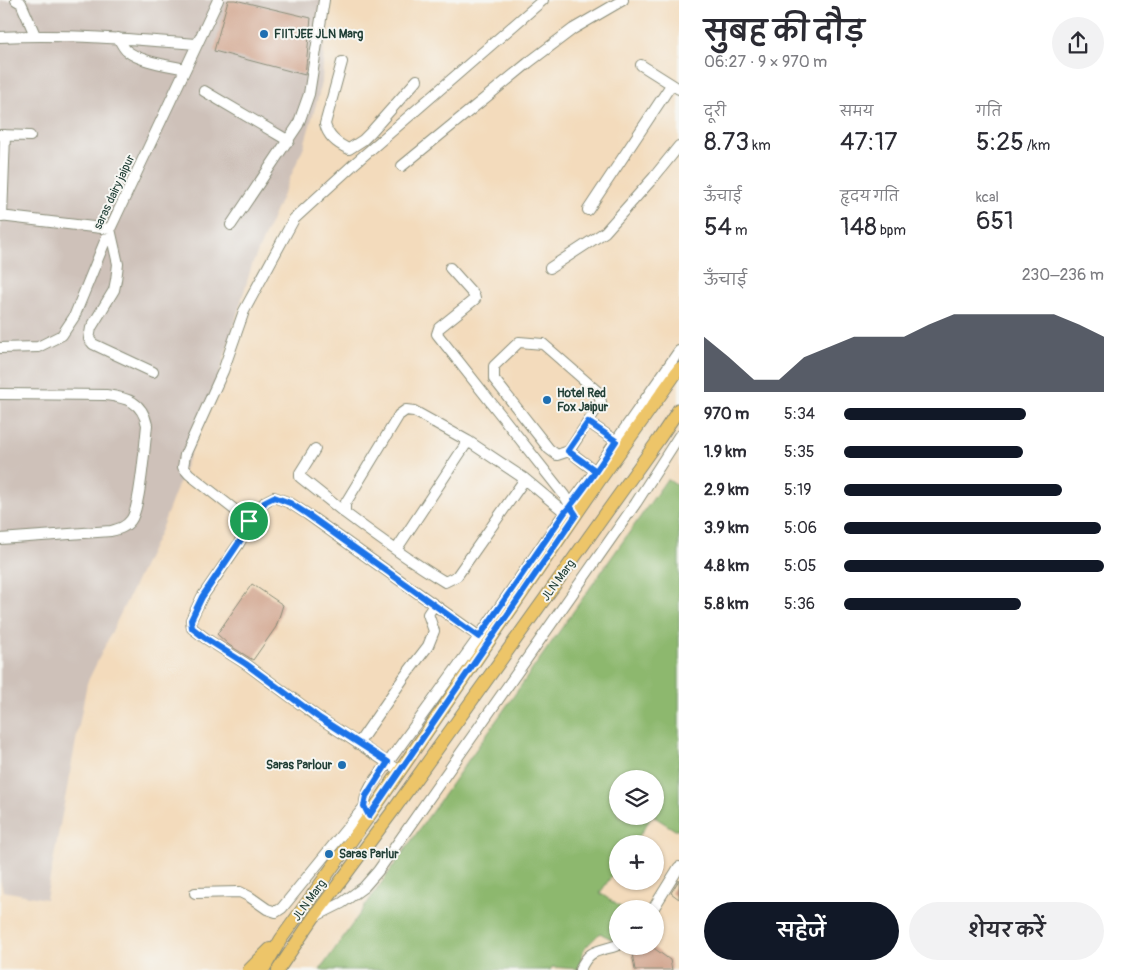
<!DOCTYPE html>
<html lang="hi">
<meta charset="utf-8">
<style>
body{margin:0;font-family:Pangolin,"Playpen Sans Deva",sans-serif;background:#f2f2f3;color:#2b2b33;height:100vh;display:flex;flex-direction:column;font-size:19px;white-space:nowrap}
*{box-sizing:border-box;margin:0}
p{font-size:16px;color:#7c7c81}
.icon{flex:none;width:28px;height:28px;fill:none;stroke:currentColor;stroke-width:2;stroke-linecap:round;stroke-linejoin:round}
.map{position:relative;flex:1;overflow:hidden}
.details{display:flex;flex-direction:column;background:#fff;width:450px}
.details>*{flex:none}
.fabs{position:absolute;left:609px;top:770px;display:grid;gap:10px}
.fabs a{display:grid;place-items:center;width:55px;height:55px;border-radius:50%;background:#fff;box-shadow:0 1px 4px #0004;font-size:25px}
.pin{position:absolute;display:grid;place-items:center;width:42px;height:42px;color:#fff;margin:-21px;border:2px solid #fff;border-radius:50%;box-shadow:0 1px 5px #0007}
.round{display:grid;place-items:center;flex:none;width:52px;height:52px;border-radius:26px;background:#f2f2f3}
.summary{display:flex;align-items:center;justify-content:space-between;height:85px;padding:0 25px}
h1{font-size:28px;font-weight:600;line-height:38px}
.figures{display:grid;grid-template-columns:repeat(3,1fr);gap:8px;height:85px;padding:5px 25px}
.figures div{display:grid;align-content:center}
.figures b{font-size:25px;font-weight:600}
.figures small{font-size:14px;font-weight:400}
.figures p{font-size:14px}
.chart{height:140px;padding:10px 25px}
.chart p{display:flex;justify-content:space-between}
.chart svg{width:100%;height:90px;margin-top:5px;fill:#111827;opacity:.7}
.button{display:flex;gap:10px;margin-top:auto;padding:10px 25px}
.button a{flex:1;height:58px;border-radius:30px;background:#111827;color:#fff;font-size:20px;font-weight:600;line-height:58px;text-align:center}
.button a+a{background:#f2f2f3;color:#2b2b33}
ul{padding:0 25px;list-style:none;font-size:16px}
li{display:grid;grid-template-columns:80px 60px 1fr;align-items:center;height:38px}
li i{height:12px;border-radius:6px;background:#111827}
main{display:flex;flex:1;min-height:0}
.map>svg:first-child{display:block}
.industrial{fill:#cec1b9}
.forest{fill:#8db86e;stroke:#567a51}
.building{fill:#d2a58e}
.lines{fill:none;stroke-linecap:round;stroke-linejoin:round}
.minor-casing{stroke:#898c78;stroke-width:12}
.major-casing{stroke:#898c78;stroke-width:14}
.minor{stroke:#fff;stroke-width:10}
.major{stroke:#edc569;stroke-width:12}
.route-casing{stroke:#fff;stroke-width:10}
.route{stroke:#1a73e8;stroke-width:6}
.poi-dot{fill:#1f6fb2;stroke:#f6f6f2;stroke-width:2}
.labels{text-anchor:middle;stroke-width:4;stroke-linejoin:round;paint-order:stroke}
.poi-label{font-size:12px;font-weight:bold;fill:#1f3d34;stroke:#f6f6f2;text-anchor:start}
.street-label{font-size:12px;fill:#1f3d34;stroke:#f6f6f2}
</style>
<main>
<div class="map">
<svg width="679" height="970" viewBox="0 0 679 970">
<rect width="100%" height="100%" fill="#f6f6f2"/>
<filter id="ink" filterUnits="userSpaceOnUse"><feTurbulence type="fractalNoise" baseFrequency=".02" numOctaves="2"/><feDisplacementMap in="SourceGraphic" scale="10" xChannelSelector="R" yChannelSelector="G"/><feConvolveMatrix kernelMatrix="1 2 1 2 8 2 1 2 1" color-interpolation-filters="sRGB"/></filter>
<filter id="wash" filterUnits="userSpaceOnUse"><feTurbulence type="fractalNoise" baseFrequency=".0096" numOctaves="4" result="noise"/><feDisplacementMap in="SourceGraphic" scale="20" xChannelSelector="R" yChannelSelector="G"/><feGaussianBlur stdDeviation="1.12" result="paint"/><feColorMatrix in="noise" values="0 0 0 0 0 0 0 0 0 0 0 0 0 0 0 0 0 1.4 0 .05"/><feComposite in="paint" operator="in"/></filter>
<g filter="url(#wash)">
<rect width="100%" height="100%" fill="#f3dbbc"/>
<path class="industrial" d="M 0,0 L 326,0 L 322,83 L 304,146 L 252,265 L 214,392 L 160,532 L 87,683 L 46,899 L 3,891 L 0,879 Z"/>
<path class="forest" d="M 667,479 L 679,487 L 679,830 L 675,830 L 653,816 L 655,816 L 655,779 L 618,779 L 618,816 L 652,816 L 634,844 L 618,844 L 617,868 L 600,893 L 623,909 L 618,909 L 617,937 L 615,941 L 600,933 L 584,949 L 578,969 L 552,967 L 550,970 L 320,970 Z"/>
<g id="blocks">
<path class="building" d="M 228,0 L 235,0 L 311,18 L 305,75 L 214,51 Z
M 252,584 L 283,605 L 276,627 L 253,660 L 229,645 L 217,634 Z
M 679,880 L 679,899 L 671,893 Z
M 640,946 L 651,946 L 670,960 L 672,970 L 635,970 L 631,948 Z"/>
</g>
</g>
<g filter="url(#ink)">
<use href="#blocks" fill-opacity="0" stroke="#898c78" stroke-width="1"/>
<g class="lines">
<defs>
<path id="minor" d="M 16,0 L 21,3 L 35,35
M 0,37 C 66,34 131,39 196,44
M 118,38 C 121,42 123,48 127,51 C 141,62 168,65 185,69
M 342,62 L 325,124 C 328,137 337,144 349,149 L 363,140 L 371,132 L 417,80
M 641,65 L 679,89
M 204,91 L 289,141
M 0,135 L 30,136
M 402,166 L 528,63 L 573,29 L 623,0
M 588,210 L 671,85
M 0,216 L 110,229 L 118,264 L 116,280 L 114,290 L 91,328 L 89,339 L 93,344 L 153,372
M 2,217 L 5,135
M 231,225 L 298,125 L 309,94 L 324,0
M 450,268 L 474,295 L 475,299 L 439,328 L 437,334 L 564,495 L 573,510
M 550,268 L 605,232 L 654,177 L 679,146
M 519,342 L 543,344 L 598,392 L 601,402 L 569,451 L 557,455 L 549,449 L 494,379 L 494,366 Z
M 0,348 L 38,347 L 62,335 L 74,317 L 110,229 L 218,0
M 0,394 L 106,395 C 127,398 142,401 147,425 C 145,443 140,509 131,520 C 126,527 119,529 111,531 L 0,539
M 588,422 L 616,441
M 315,449 L 300,473 L 300,477 L 345,513
M 569,451 L 595,471
M 525,479 L 457,576 L 445,582 C 410,561 377,537 345,513 L 345,504 L 399,415 L 406,410 L 414,411 L 468,441 L 525,479 L 573,519
M 249,521 L 189,474 L 183,467 L 185,455 L 223,371 L 244,311 L 294,219 L 354,164 L 543,0
M 396,550 L 468,441
M 358,744 L 405,676 L 428,646 L 434,631 L 428,614 L 434,605
M 400,771 L 318,717 L 246,664 L 205,638 L 192,628 L 191,620 L 202,597 L 238,545 L 247,529 L 249,521 L 266,501 L 274,497 L 290,503 L 307,514 L 488,643
M 369,816 C 363,802 364,799 371,786 L 479,637 L 565,512 L 595,471 L 679,351
M 195,893 L 240,892 L 250,897 L 267,909 L 276,912 L 282,908 L 365,806
M 653,909 L 679,867
M 314,917 L 342,903 L 364,887 L 378,871 L 636,503 L 679,436
M 580,970 C 589,948 599,952 618,945"/>
<path id="major" d="M 249,970 L 270,949
M 263,970 L 281,939 L 369,816 L 599,481 L 679,369
M 278,970 L 314,917 L 395,808 L 659,439 L 679,409"/>
</defs>
<use href="#minor" class="minor-casing"/>
<use href="#major" class="major-casing"/>
<use href="#minor" class="minor"/>
<use href="#major" class="major"/>
</g>
</g>
<g class="lines" filter="url(#ink)">
<defs>
<path id="route" d="M 249,521 L 248,529 L 238,544 L 202,597 L 191,620 L 192,628 L 205,638 L 246,664 L 318,717 L 388,762 L 366,796 L 364,806 L 369,816 L 576,515 L 570,506 L 596,471 L 568,451 L 588,422 L 616,441 C 600,465 584,491 565,512 L 479,637 L 307,514 L 290,503 L 274,497 L 266,501 L 249,521"/>
</defs>
<use href="#route" class="route-casing"/>
<use href="#route" class="route"/>
</g>
<g class="poi-dot">
<circle cx="264" cy="34" r="5"/>
<circle cx="547" cy="400" r="5"/>
<circle cx="342" cy="765" r="5"/>
<circle cx="329" cy="854" r="5"/>
</g>
<g class="labels">
<g class="poi-label">
<text x="274" y="38">FIITJEE JLN Marg</text>
<text x="557" y="397">Hotel Red<tspan x="557" dy="14">Fox Jaipur</tspan></text>
<text x="332" y="769" text-anchor="end">Saras Parlour</text>
<text x="339" y="858">Saras Parlur</text>
</g>
<g class="street-label">
<text transform="translate(114 192) rotate(-65)" y="4">saras dairy jaipur</text>
<text transform="translate(558 580) rotate(-54)" y="4">JLN Marg</text>
<text transform="translate(309 900) rotate(-54)" y="4">JLN Marg</text>
</g>
</g>
</svg>
<div class="fabs">
<a><svg class="icon" aria-label="layers" viewBox="0 0 24 24"><path d="M12 4l9 5-9 5-9-5zM3 14l9 5 9-5"/></svg></a>
<a>+</a>
<a>−</a>
</div>
<div class="pin" style="left:249px;top:521px;background:#1e9e55"><svg class="icon" aria-label="arrive" viewBox="0 0 24 24"><path d="M6 21V4h12l-3 4 3 4H6"/></svg></div>
</div>
<section class="details">
<div class="summary"><div><h1>सुबह की दौड़</h1><p>06:27 · 9 × 970 m</p></div><a class="round"><svg class="icon" aria-label="share" viewBox="0 0 24 24"><path d="M12 15V3M7 8l5-5 5 5M5 13v7h14v-7"/></svg></a></div>
<div class="figures">
<div><p>दूरी</p><b>8.73<small> km</small></b></div>
<div><p>समय</p><b>47:17</b></div>
<div><p>गति</p><b>5:25<small> /km</small></b></div>
</div>
<div class="figures">
<div><p>ऊँचाई</p><b>54<small> m</small></b></div>
<div><p>हृदय गति</p><b>148<small> bpm</small></b></div>
<div><p>kcal</p><b>651</b></div>
</div>
<div class="chart"><p><span>ऊँचाई</span>230–236 m</p>
<svg viewBox="0 0 160 44" preserveAspectRatio="none"><path d="M0 44V17L10 27L20 38L30 38L40 27L50 22L60 17L70 17L80 17L90 11L100 6L110 6L120 6L130 6L140 6L150 11L160 17V44z"/></svg>
</div>
<ul>
<li><b>970 m</b>5:34<i style="width:70%"></i></li>
<li><b>1.9 km</b>5:35<i style="width:69%"></i></li>
<li><b>2.9 km</b>5:19<i style="width:84%"></i></li>
<li><b>3.9 km</b>5:06<i style="width:99%"></i></li>
<li><b>4.8 km</b>5:05<i style="width:100%"></i></li>
<li><b>5.8 km</b>5:36<i style="width:68%"></i></li>
</ul>
<div class="button"><a>सहेजें</a><a>शेयर करें</a></div>
</section>
</main>
